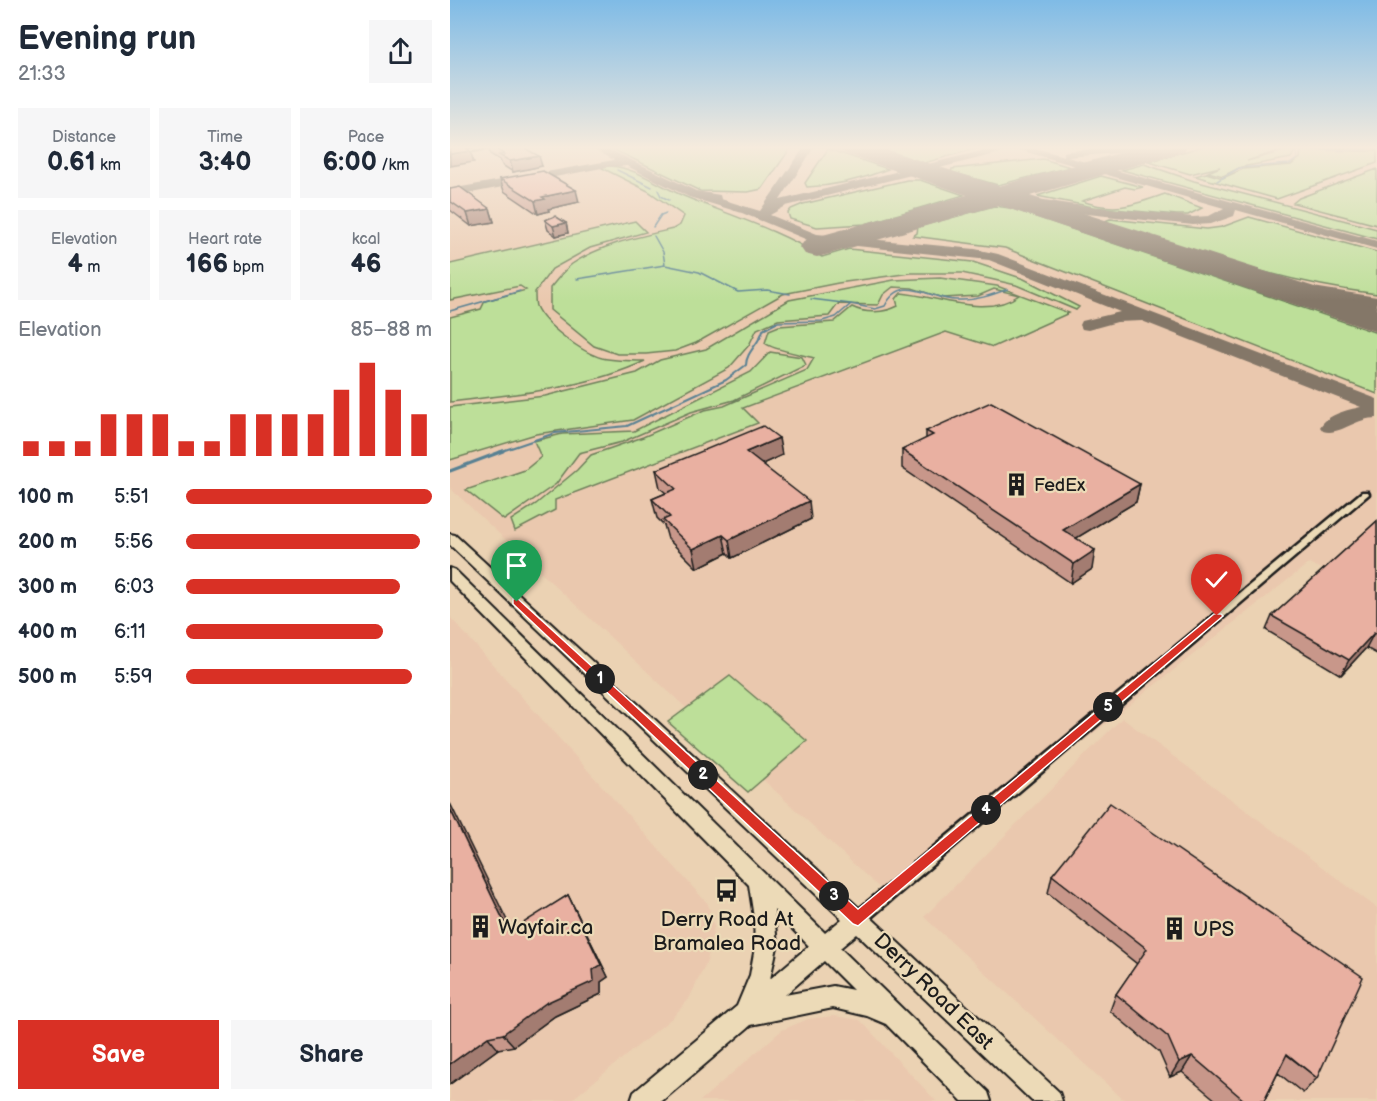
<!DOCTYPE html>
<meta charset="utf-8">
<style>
body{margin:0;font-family:"Balsamiq Sans",sans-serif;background:#f6f6f7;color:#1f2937;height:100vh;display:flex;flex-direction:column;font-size:22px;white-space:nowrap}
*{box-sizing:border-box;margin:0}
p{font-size:20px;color:#747a83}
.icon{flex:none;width:33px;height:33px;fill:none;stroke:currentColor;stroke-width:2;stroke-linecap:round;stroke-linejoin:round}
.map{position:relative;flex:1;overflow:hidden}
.drawer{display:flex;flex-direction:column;background:#fff;width:450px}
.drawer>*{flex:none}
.pin{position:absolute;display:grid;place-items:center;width:51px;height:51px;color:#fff;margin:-62px -26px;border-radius:50% 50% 50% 0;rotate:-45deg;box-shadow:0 0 6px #0007}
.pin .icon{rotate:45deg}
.km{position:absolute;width:30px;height:30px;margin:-15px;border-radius:50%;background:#222;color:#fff;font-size:16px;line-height:30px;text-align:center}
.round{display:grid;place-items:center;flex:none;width:63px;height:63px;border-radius:0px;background:#f6f6f7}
.overview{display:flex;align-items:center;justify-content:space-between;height:102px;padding:0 18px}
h1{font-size:33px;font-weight:600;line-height:45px}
.figures{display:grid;grid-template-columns:repeat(3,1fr);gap:9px;height:102px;padding:6px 18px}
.figures div{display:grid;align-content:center;border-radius:0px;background:#f6f6f7;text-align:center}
.figures b{font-size:26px;font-weight:600}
.figures small{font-size:16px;font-weight:400}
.figures p{font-size:16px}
.chart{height:168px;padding:12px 18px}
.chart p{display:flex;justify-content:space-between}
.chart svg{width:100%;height:108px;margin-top:6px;stroke:#d93025;stroke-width:6}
.primary-button{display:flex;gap:12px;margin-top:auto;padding:12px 18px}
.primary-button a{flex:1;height:69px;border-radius:0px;background:#d93025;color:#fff;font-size:24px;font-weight:600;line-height:69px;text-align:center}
.primary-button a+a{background:#f6f6f7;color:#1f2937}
ul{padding:0 18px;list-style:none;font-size:20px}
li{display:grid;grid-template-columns:96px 72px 1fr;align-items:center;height:45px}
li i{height:15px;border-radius:8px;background:#d93025}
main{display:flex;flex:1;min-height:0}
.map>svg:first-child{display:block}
.built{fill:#eac8ae}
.green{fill:#bddf99;stroke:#6c7e5a;stroke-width:1.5}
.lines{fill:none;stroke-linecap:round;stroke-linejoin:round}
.stream-far2{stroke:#598193;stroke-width:1.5}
.stream-far1{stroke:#598193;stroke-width:2}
.stream{stroke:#598193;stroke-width:3}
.taxiway{fill:#847768;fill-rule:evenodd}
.runway{fill:#847768;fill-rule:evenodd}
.street-casing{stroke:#1c1c1c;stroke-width:5}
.secondary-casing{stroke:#1c1c1c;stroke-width:4}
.street{fill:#ecdab7;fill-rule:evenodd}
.secondary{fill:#ecdab7;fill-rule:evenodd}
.wall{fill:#c8978a;stroke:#1c1c1c;stroke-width:1.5}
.shaded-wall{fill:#a37b71;stroke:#1c1c1c;stroke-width:1.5}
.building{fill:#e9b0a1;stroke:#1c1c1c;stroke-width:1.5}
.route{fill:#d93025;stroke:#fff;stroke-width:1.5}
.labels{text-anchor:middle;stroke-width:4.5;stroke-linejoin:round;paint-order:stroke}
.poi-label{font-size:18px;fill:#1c1c1c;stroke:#ecdab7;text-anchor:start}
.near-poi-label{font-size:21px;fill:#1c1c1c;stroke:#ecdab7;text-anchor:start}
.near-street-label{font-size:21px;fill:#1c1c1c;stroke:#ecdab7}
</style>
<main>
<section class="drawer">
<div class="overview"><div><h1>Evening run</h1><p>21:33</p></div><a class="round"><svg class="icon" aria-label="share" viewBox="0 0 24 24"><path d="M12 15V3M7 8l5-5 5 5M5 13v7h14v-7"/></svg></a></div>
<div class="figures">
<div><p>Distance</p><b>0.61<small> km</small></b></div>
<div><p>Time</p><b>3:40</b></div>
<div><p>Pace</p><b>6:00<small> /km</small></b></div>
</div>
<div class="figures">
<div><p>Elevation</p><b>4<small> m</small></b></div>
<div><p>Heart rate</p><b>166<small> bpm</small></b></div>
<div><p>kcal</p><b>46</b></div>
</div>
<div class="chart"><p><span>Elevation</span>85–88 m</p>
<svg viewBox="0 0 160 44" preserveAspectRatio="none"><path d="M5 44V38M15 44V38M25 44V38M35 44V27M45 44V27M55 44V27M65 44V38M75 44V38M85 44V27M95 44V27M105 44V27M115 44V27M125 44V17M135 44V6M145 44V17M155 44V27"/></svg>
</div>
<ul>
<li><b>100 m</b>5:51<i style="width:100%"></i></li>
<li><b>200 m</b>5:56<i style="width:95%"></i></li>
<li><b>300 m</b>6:03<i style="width:87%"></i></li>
<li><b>400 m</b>6:11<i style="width:80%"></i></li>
<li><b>500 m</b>5:59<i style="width:92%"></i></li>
</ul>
<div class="primary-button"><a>Save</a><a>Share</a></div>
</section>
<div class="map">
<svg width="927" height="1101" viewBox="0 0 927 1101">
<rect width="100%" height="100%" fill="#ebd2b3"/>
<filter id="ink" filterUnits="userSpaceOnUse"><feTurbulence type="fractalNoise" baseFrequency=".0167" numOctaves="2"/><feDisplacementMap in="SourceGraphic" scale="12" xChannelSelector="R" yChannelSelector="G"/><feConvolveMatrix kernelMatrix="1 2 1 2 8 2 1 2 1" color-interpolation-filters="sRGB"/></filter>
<g filter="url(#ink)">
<path class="built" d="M 0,146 L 927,146 L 927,596 L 859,563 L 438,896 L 0,488 Z
M 0,617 L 258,904 L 264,927 L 257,961 L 239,999 L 222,1018 L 120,1101 L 0,1101 Z
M 672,718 L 927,908 L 927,1101 L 675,1101 L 474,917 Z
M 384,1016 L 410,1020 L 486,1101 L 250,1101 L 332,1030 L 358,1019 Z"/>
<path class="green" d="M 156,146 L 342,146 L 312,189 L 298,192 L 250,191 Z
M 424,146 L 536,146 L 474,163 Z
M 753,146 L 843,146 L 797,161 L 852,146 L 916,148 L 846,149 L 841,158 L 791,167 L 773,176 L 758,172 L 770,167 L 740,174 L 699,162 Z
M 924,146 L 927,146 L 927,163 L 827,199 L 745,176 L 756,173 L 773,178 L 793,169 L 841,165 L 850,158 L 851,151 L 853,150 L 918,151 L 926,150 Z
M 378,149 L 438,169 C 413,179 383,186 357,187 L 355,183 Z
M 593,159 L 620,167 L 548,185 L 501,172 L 502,169 Z
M 694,164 L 744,181 L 927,229 L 927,239 L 672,170 Z
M 159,166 C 186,167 211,187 236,197 C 282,216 329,230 372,257 L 399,249 L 523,262 L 574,279 L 629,307 L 626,310 L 566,285 L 540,279 L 512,273 L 461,273 L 388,283 L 333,294 L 246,343 L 225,351 L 196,354 L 167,354 L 144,346 L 100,310 L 100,288 C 107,280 114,270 122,264 C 152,244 188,237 223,229 L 230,225 L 234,216 L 198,191 L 150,167 Z
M 927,169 L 927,225 L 843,203 L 849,198 Z
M 651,176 L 693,187 L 685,189 L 675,187 L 632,201 C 666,213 683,205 715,194 L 752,208 L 738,215 L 727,215 L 643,207 L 587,196 Z
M 457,180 L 470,180 L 514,195 L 415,224 L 367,227 L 340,219 L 338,213 L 341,209 L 353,204 Z
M 544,206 L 560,208 L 927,333 L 927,394 L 555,248 L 463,236 L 467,233 L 468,227 Z
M 799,217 L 927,252 L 927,294 C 834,283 743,252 655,221 L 660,219 L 757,229 L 772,227 Z
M 185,221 L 196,232 L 140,248 L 102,269 L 85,292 C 85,296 85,303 86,306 C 94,325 133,353 152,358 C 165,361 181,361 195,361 C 135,389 65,394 0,402 L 0,317 L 31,309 L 35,301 L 76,290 L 70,286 L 0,300 L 0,264 Z
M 490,278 L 547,286 L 619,313 L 543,347 L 496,332 L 293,408 L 308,423 L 105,500 L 105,510 L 65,531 L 61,520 L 86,504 L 127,470 L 141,455 L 193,437 L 255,410 L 274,406 L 357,370 L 364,358 C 352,354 322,350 315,343 L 319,330 L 329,326 L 384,322 L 402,307 C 416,314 434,313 448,306 L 446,299 L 451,293 C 487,296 537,319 569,295 L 544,289 L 528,296 L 493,298 L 462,288 L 443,287 L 433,295 L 428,305 L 388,304 L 379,316 L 328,320 L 307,329 L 299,345 L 279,368 L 183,420 L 86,434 L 0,460 L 0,407 L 95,396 L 187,373 L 210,360 L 256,349 L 339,300 L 444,280 Z
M 320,352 L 352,357 L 356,365 L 284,400 L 241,412 L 172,442 L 129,453 L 106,484 L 54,520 L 16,490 L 75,470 L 91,457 L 84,441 L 112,434 L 184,431 L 301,372 Z
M 280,676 L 357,741 L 298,792 L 218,722 Z"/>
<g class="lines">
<path class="stream-far2" d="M 167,170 L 202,187
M 767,181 L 789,168 L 840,164 L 847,159 L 847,150 L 914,150 L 920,147 L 918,146
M 208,190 L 211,196 L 219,200
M 203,227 L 211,215 L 216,213
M 204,236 L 213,252 L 215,265
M 127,279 L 215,265 L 249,272 L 288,292 L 317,290 L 340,294
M 361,299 L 401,304
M 0,311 L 70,291
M 324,324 L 328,322 L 372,321 L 386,317 L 401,304 L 425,309 L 435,306 C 453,272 479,300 507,300 C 525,301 542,295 558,289"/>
<path class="stream-far1" d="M 49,452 L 105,433 L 177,426 L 276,380 L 296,365 C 296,352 310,343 313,330 L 326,323"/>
<path class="stream" d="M 0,471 L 53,451"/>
<path class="taxiway" d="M 138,146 L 152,146 L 246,191 L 270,195 L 271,199 L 310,211 L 355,146 L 365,146 L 330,200 L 552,146 L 578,146 L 614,156 L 614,152 L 618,151 L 673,146 L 722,146 L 717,149 L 617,157 L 927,241 L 927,249 L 786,210 L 784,216 L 761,224 L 743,225 L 618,212 L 544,199 L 544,193 L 548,192 L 618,204 L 743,217 L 759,216 L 774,208 L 566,149 L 336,206 L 320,215 L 367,234 L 525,249 L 548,254 L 927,399 L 927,418 C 904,418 890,436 873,431 L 870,427 C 878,414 897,410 911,407 L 692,321 L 667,322 L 638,330 L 632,329 L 630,325 L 632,321 L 670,312 L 539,260 L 360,241 L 292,213 L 239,197 L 177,166 L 157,167 L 0,197 L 0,189 L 164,160 Z
M 393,146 L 405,146 L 406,148 L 401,151 Z
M 786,269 L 850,285 L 927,297 L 927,307 L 850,295 L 781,277 L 778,274 Z"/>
<path class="runway" d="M 385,146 L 424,146 L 549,186 L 695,146 L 737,146 L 734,151 L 580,196 L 927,307 L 927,332 L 548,205 L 379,254 L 367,257 L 355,254 L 350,247 L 355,240 L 517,195 L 388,151 Z"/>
<defs>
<path id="street" d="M 36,146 L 47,146 L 0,155 L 0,153 Z
M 912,492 L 918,492 L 919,494 L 413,924 L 408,926 L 403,924 L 401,919 L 403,914 Z"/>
<path id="secondary" d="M 0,534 L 5,535 L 411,910 L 415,912 L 609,1092 L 612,1101 L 582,1101 L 407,934 L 390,948 L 538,1092 L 541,1101 L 512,1101 L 436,1024 L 417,1016 L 383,1008 L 301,1025 L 212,1101 L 181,1101 L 184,1092 L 287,1006 L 300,975 L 305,947 L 304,918 L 299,885 L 0,581 L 0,568 L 5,570 L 375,933 L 392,919 L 0,545 ZM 324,910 L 359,946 L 320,979 L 327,947 ZM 374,961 L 403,990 L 383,986 L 335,995 Z"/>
</defs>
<use href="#street" class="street-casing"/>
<use href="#secondary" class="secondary-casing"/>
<use href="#street" class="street"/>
<use href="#secondary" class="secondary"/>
</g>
<path class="wall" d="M 38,146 L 71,146 L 92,166 L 63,172 L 52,165 L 50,160 L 40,154 Z
M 50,179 L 129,202 L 98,209 L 99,211 L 88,214 L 54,191 Z
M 0,189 L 40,209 L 44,222 L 21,226 L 0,210 Z
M 95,220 L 116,223 L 118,233 L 106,236 L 98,230 Z
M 476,431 L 690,484 L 686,502 L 626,538 L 642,569 L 621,583 L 452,468 L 452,450 L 476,439 Z
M 332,455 L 312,464 L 361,519 L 282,558 L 277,553 L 247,568 L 218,539 L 214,525 L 207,518 L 202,499 L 216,493 L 210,488 L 206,470 Z
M 927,521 L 927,654 L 916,648 L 891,675 L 816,630 L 822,616 Z
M 602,875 L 867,1078 L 853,1093 L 828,1073 L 814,1101 L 767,1101 L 732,1072 L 720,1077 L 709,1052 L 660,1011 L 666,994 L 687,964 L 598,893 Z
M 118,895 L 125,909 L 158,977 L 151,982 L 151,994 L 105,1016 L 64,1046 L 48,1049 L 0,1084 L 62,931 Z"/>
<path class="shaded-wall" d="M 20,151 L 24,162 L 0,166 L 0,154 Z
M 89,156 L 92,166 L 63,172 L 60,161 Z
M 126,190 L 129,202 L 98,209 L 99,211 L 88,214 L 85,201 L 92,197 Z
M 40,209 L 44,222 L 21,226 L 17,213 Z
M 116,223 L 118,233 L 106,236 L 103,226 Z
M 329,438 L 332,455 L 299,470 L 296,452 Z
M 690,484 L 686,502 L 610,548 L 613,530 Z
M 359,501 L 361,519 L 282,558 L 279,540 Z
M 273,535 L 277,553 L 247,568 L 243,549 Z
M 645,550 L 642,569 L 621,583 L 624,564 Z
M 924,633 L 916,648 L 891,675 L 899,660 Z
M 0,803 L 69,945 L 59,932 L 0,809 Z
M 118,895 L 125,909 L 158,977 L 151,982 L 151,994 L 105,1016 L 64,1046 L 53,1034 Z
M 38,1037 L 48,1049 L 0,1084 L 0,1064 Z
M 742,1056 L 732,1072 L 720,1077 L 729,1062 Z"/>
<path class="building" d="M 13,146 L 20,151 L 0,154 L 0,147 Z
M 41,146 L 71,146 L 89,156 L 60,161 L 49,155 L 54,154 Z
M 93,171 L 126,190 L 92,197 L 95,199 L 85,201 L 50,179 Z
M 10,187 L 40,209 L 17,213 L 0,201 L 0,189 Z
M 105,216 L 116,223 L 103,226 L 95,220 Z
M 541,402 L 690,484 L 613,530 L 645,550 L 624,564 L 452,450 L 483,435 L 476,431 Z
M 313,426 L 329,438 L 296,452 L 359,501 L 279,540 L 273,535 L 243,549 L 213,520 L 220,517 L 202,499 L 226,489 L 206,470 Z
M 927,521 L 927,635 L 924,633 L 899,660 L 822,616 Z
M 660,803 L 913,977 L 867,1078 L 837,1054 L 814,1101 L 795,1101 L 742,1056 L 729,1062 L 718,1037 L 666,994 L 697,949 L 602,875 Z
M 0,809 L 59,932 L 118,895 L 151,965 L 143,970 L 144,981 L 96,1003 L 53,1034 L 38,1037 L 0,1064 Z"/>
</g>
<linearGradient id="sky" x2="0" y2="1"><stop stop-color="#7fbbe6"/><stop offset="0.49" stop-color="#f6ebdd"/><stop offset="1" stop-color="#f6ebdd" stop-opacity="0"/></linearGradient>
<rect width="927" height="301" fill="url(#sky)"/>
<path class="route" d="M 67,598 L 408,909 L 764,614 L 771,614 L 773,616 L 408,926 L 403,924 L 63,604 L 63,599 Z"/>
<defs>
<symbol id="building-bare" viewBox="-9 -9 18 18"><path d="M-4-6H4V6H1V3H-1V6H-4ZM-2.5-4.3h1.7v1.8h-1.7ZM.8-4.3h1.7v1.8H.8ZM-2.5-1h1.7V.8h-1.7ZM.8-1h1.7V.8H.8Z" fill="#1c1c1c" stroke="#ecdab7" stroke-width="2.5" paint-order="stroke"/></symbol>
<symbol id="bus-bare" viewBox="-9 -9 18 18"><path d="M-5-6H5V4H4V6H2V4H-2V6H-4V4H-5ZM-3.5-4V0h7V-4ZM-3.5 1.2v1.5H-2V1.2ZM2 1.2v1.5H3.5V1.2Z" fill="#1c1c1c" stroke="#ecdab7" stroke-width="2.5" paint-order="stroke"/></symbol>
</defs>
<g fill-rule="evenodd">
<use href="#building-bare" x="550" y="468" width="33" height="33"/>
<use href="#bus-bare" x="260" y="874" width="33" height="33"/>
<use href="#building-bare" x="14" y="910" width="33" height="33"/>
<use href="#building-bare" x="708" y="912" width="33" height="33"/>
</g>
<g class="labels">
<g class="poi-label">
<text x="584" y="491">FedEx</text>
</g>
<g class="near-poi-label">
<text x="277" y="926" text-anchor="middle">Derry Road At<tspan x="277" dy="24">Bramalea Road</tspan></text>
<text x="48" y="934">Wayfair.ca</text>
<text x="743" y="936">UPS</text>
</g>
<g class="near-street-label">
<text transform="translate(484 991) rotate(44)" y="7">Derry Road East</text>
</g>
</g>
</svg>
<div class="pin" style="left:67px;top:602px;background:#1e9e55"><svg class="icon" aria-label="arrive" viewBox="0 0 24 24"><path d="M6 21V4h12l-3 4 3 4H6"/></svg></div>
<div class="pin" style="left:767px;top:616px;background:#d93025"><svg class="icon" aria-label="check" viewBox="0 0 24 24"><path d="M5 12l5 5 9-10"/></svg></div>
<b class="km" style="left:150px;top:679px">1</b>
<b class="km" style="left:253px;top:775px">2</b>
<b class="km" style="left:384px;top:896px">3</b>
<b class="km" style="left:536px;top:810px">4</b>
<b class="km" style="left:658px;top:707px">5</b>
</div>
</main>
